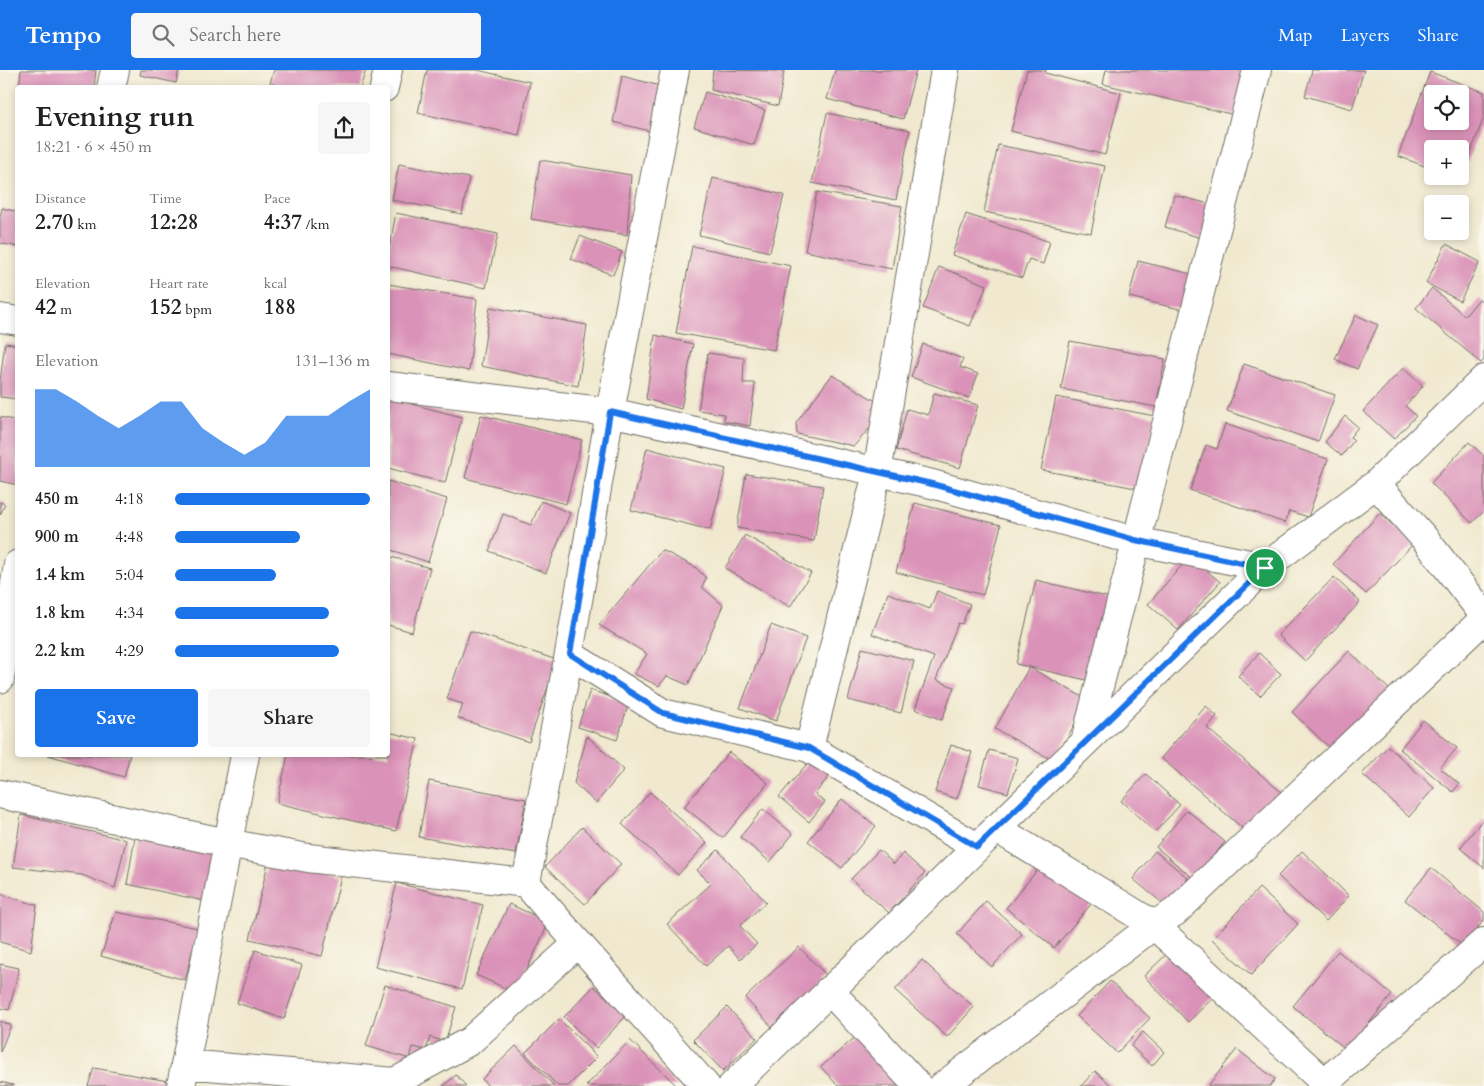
<!DOCTYPE html>
<meta charset="utf-8">
<style>
body{margin:0;font-family:Cardo,serif;background:#f6f6f6;color:#202124;height:100vh;display:flex;flex-direction:column;font-size:19px;white-space:nowrap}
*{box-sizing:border-box;margin:0}
p{font-size:16px;color:#757577}
.icon{flex:none;width:28px;height:28px;fill:none;stroke:currentColor;stroke-width:2;stroke-linecap:round;stroke-linejoin:round}
.map{position:relative;flex:1;overflow:hidden}
.drawer{position:absolute;left:15px;top:15px;width:375px;height:672px;display:flex;flex-direction:column;background:#fff;border-radius:5px;box-shadow:0 2px 8px #0003}
.drawer>*{flex:none}
.buttons{position:absolute;left:1424px;top:15px;display:grid;gap:10px}
.buttons a{display:grid;place-items:center;width:45px;height:45px;border-radius:5px;background:#fff;box-shadow:0 2px 8px #0003;font-size:25px}
.pin{position:absolute;display:grid;place-items:center;width:42px;height:42px;color:#fff;margin:-21px;border:2px solid #fff;border-radius:50%;box-shadow:0 1px 5px #0007}
.round{display:grid;place-items:center;flex:none;width:52px;height:52px;border-radius:5px;background:#f6f6f6}
.headline{display:flex;align-items:center;justify-content:space-between;height:85px;padding:0 20px}
h1{font-size:28px;font-weight:800;line-height:38px}
.figures{display:grid;grid-template-columns:repeat(3,1fr);gap:8px;height:85px;padding:5px 20px}
.figures div{display:grid;align-content:center}
.figures b{font-size:21px;font-weight:800}
.figures small{font-size:14px;font-weight:400}
.figures p{font-size:14px}
.chart{height:140px;padding:10px 20px}
.chart p{display:flex;justify-content:space-between}
.chart svg{width:100%;height:90px;margin-top:5px;fill:#1a73e8;opacity:.7}
.button{display:flex;gap:10px;margin-top:auto;padding:10px 20px}
.button a{flex:1;height:58px;border-radius:5px;background:#1a73e8;color:#fff;font-size:20px;font-weight:800;line-height:58px;text-align:center}
.button a+a{background:#f6f6f6;color:#202124}
ul{padding:0 20px;list-style:none;font-size:16px}
li{display:grid;grid-template-columns:80px 60px 1fr;align-items:center;height:38px}
li i{height:12px;border-radius:6px;background:#1a73e8}
header{display:flex;align-items:center;gap:30px;box-sizing:border-box;height:70px;padding:0 25px;background:#1a73e8;color:#fff}
header strong{font-size:24px}
nav{display:flex;gap:28px;margin-inline-start:auto;font-size:18px}
.search{width:350px;height:45px;background:#f6f6f6;display:flex;align-items:center;gap:12px;box-sizing:border-box;padding:0 18px;border-radius:5px;color:#757577;font-size:19px}
.map>svg:first-child{display:block}
.building{fill:#da92b8;fill-rule:evenodd}
.lines{fill:none;stroke-linecap:round;stroke-linejoin:round}
.minor-casing{stroke:#706e64;stroke-width:30}
.minor{stroke:#fff;stroke-width:28}
.route-casing{stroke:#fff;stroke-width:10}
.route{stroke:#1a73e8;stroke-width:6}
</style>
<header>
<strong>Tempo</strong>
<div class="search"><svg class="icon" aria-label="search" viewBox="0 0 24 24"><circle cx="10" cy="10" r="6"/><path d="M15 15l6 6"/></svg>Search here</div>
<nav><a>Map</a><a>Layers</a><a>Share</a></nav>
</header>
<div class="map">
<svg width="1484" height="1016" viewBox="0 0 1484 1016">
<rect width="100%" height="100%" fill="#fbf7ec"/>
<filter id="ink" filterUnits="userSpaceOnUse"><feTurbulence type="fractalNoise" baseFrequency=".02" numOctaves="2"/><feDisplacementMap in="SourceGraphic" scale="10" xChannelSelector="R" yChannelSelector="G"/><feConvolveMatrix kernelMatrix="1 2 1 2 8 2 1 2 1" color-interpolation-filters="sRGB"/></filter>
<filter id="wash" filterUnits="userSpaceOnUse"><feTurbulence type="fractalNoise" baseFrequency=".0096" numOctaves="4" result="noise"/><feDisplacementMap in="SourceGraphic" scale="20" xChannelSelector="R" yChannelSelector="G"/><feGaussianBlur stdDeviation="1.12" result="paint"/><feColorMatrix in="noise" values="0 0 0 0 0 0 0 0 0 0 0 0 0 0 0 0 0 1.4 0 .05"/><feComposite in="paint" operator="in"/></filter>
<g filter="url(#wash)">
<rect width="100%" height="100%" fill="#f0e9cf"/>
<g id="blocks">
<path class="building" d="M 21,0 L 96,0 L 94,18 L 19,18 Z
M 141,0 L 179,0 L 176,13 L 140,5 Z
M 274,0 L 366,0 L 360,18 L 284,18 L 270,13 Z
M 427,0 L 477,0 L 530,12 L 519,65 L 418,43 Z
M 713,0 L 784,1 L 778,36 L 711,20 Z
M 835,0 L 916,0 L 903,49 L 827,29 Z
M 1027,0 L 1046,0 L 1045,3 L 1121,23 L 1105,85 L 1011,61 Z
M 1106,0 L 1246,0 L 1235,45 L 1103,14 Z
M 1312,0 L 1364,0 L 1352,39 L 1305,26 Z
M 1430,2 L 1484,22 L 1484,47 L 1460,111 L 1452,106 L 1460,106 L 1460,79 L 1432,79 L 1432,99 L 1398,86 ZM 1432,24 L 1460,24 L 1460,51 L 1432,51 Z
M 622,6 L 664,17 L 654,62 L 613,52 Z
M 705,22 L 765,40 L 754,75 L 694,57 Z
M 827,43 L 910,60 L 896,130 L 812,113 Z
M 998,75 L 1105,96 L 1091,163 L 984,142 Z
M 540,90 L 631,105 L 627,165 L 531,149 Z
M 399,94 L 469,108 L 462,144 L 392,130 Z
M 713,108 L 784,125 L 770,182 L 699,165 Z
M 817,122 L 902,136 L 892,199 L 805,181 Z
M 1174,125 L 1218,136 L 1208,170 L 1165,157 Z
M 2,138 L 18,142 L 18,177 L 0,173 L 0,147 Z
M 396,143 L 498,164 L 486,218 L 388,196 L 388,186 Z
M 966,144 L 1050,172 L 1043,194 L 1029,189 L 1022,208 L 952,185 Z
M 580,166 L 622,182 L 613,205 L 571,189 Z
M 1446,174 L 1480,192 L 1460,231 L 1426,213 Z
M 692,176 L 791,196 L 774,280 L 676,263 Z
M 1138,191 L 1200,206 L 1192,242 L 1129,227 Z
M 939,197 L 987,215 L 970,256 L 923,238 Z
M 388,214 L 477,229 L 469,301 L 388,284 Z
M 1432,218 L 1465,246 L 1479,229 L 1484,233 L 1484,290 L 1481,293 L 1416,238 Z
M 490,237 L 587,255 L 578,316 L 481,296 Z
M 1356,245 L 1378,255 L 1357,299 L 1335,289 Z
M 655,265 L 693,274 L 681,339 L 646,329 Z
M 1070,271 L 1165,289 L 1156,337 L 1061,319 Z
M 5,273 L 18,275 L 18,329 L 0,327 L 0,311 Z
M 923,274 L 963,289 L 960,297 L 978,304 L 969,328 L 911,307 Z
M 708,283 L 744,288 L 743,313 L 755,313 L 750,356 L 724,351 L 724,344 L 698,340 Z
M 1244,294 L 1335,325 L 1318,372 L 1227,341 Z
M 1403,298 L 1423,316 L 1405,336 L 1416,346 L 1394,369 L 1363,341 Z
M 832,305 L 879,333 L 870,358 L 854,376 L 797,364 L 796,353 Z
M 934,323 L 978,335 L 960,398 L 896,380 L 907,339 L 928,345 Z
M 1056,327 L 1155,346 L 1141,419 L 1041,400 Z
M 388,328 L 462,347 L 445,413 L 388,398 Z
M 481,345 L 582,370 L 566,434 L 465,408 Z
M 1345,346 L 1358,357 L 1350,367 L 1354,370 L 1342,386 L 1325,372 Z
M 0,347 L 18,351 L 18,415 L 0,411 Z
M 1225,354 L 1328,389 L 1308,447 L 1289,441 L 1285,453 L 1190,420 L 1206,375 L 1217,379 Z
M 1469,372 L 1484,386 L 1484,441 L 1472,453 L 1431,413 Z
M 647,378 L 726,399 L 710,460 L 631,440 Z
M 746,404 L 823,416 L 814,471 L 737,458 Z
M 388,411 L 447,429 L 428,492 L 388,479 Z
M 541,431 L 570,443 L 546,503 L 489,481 L 503,444 L 531,455 Z
M 0,432 L 5,434 L 0,445 Z
M 915,433 L 1001,455 L 983,525 L 896,502 Z
M 1380,443 L 1413,474 L 1366,524 L 1333,494 Z
M 745,465 L 811,503 L 790,537 L 725,498 Z
M 662,480 L 695,497 L 706,508 L 702,517 L 723,535 L 688,615 L 667,606 L 659,616 L 634,604 L 647,584 L 599,555 Z
M 388,486 L 430,498 L 412,562 L 388,555 Z
M 1190,486 L 1220,512 L 1178,560 L 1148,534 Z
M 1334,507 L 1360,532 L 1305,591 L 1278,565 Z
M 1036,510 L 1115,529 L 1095,612 L 1016,594 Z
M 937,521 L 970,534 L 962,554 L 958,553 L 936,610 L 954,617 L 942,650 L 915,639 L 934,587 L 872,564 L 888,523 L 930,539 Z
M 771,555 L 806,568 L 776,651 L 740,638 Z
M 470,561 L 557,590 L 529,672 L 458,648 L 463,634 L 447,629 Z
M 862,578 L 914,591 L 901,643 L 848,630 Z
M 1349,581 L 1393,623 L 1336,684 L 1292,642 Z
M 1259,583 L 1281,604 L 1260,626 L 1238,606 Z
M 1029,597 L 1088,630 L 1054,691 L 995,659 Z
M 590,620 L 629,633 L 617,670 L 578,657 Z
M 1206,636 L 1217,646 L 1207,658 L 1281,722 L 1247,762 L 1161,688 Z
M 1423,650 L 1457,678 L 1440,698 L 1459,714 L 1453,722 L 1400,679 Z
M 388,662 L 418,669 L 396,761 L 277,733 L 288,685 L 388,685 Z
M 587,666 L 624,700 L 596,733 L 574,713 Z
M 951,675 L 972,682 L 957,729 L 935,722 Z
M 1388,676 L 1434,718 L 1409,747 L 1362,704 Z
M 989,680 L 1018,688 L 1008,723 L 979,715 Z
M 729,682 L 768,713 L 723,768 L 684,737 Z
M 48,685 L 130,685 L 124,707 Z
M 811,689 L 830,705 L 815,724 L 825,732 L 809,752 L 779,727 Z
M 1146,704 L 1180,735 L 1155,762 L 1121,731 Z
M 429,711 L 526,729 L 516,784 L 419,767 Z
M 650,722 L 707,773 L 678,805 L 622,754 Z
M 842,729 L 876,756 L 842,798 L 808,771 Z
M 763,739 L 793,764 L 770,792 L 740,767 Z
M 1187,740 L 1225,772 L 1194,809 L 1156,777 Z
M 21,745 L 126,770 L 115,818 L 82,805 L 13,797 Z
M 1484,748 L 1484,798 L 1460,778 Z
M 582,757 L 621,794 L 585,834 L 545,797 Z
M 135,767 L 217,780 L 204,831 L 127,814 Z
M 718,780 L 766,832 L 740,856 L 757,874 L 740,889 L 728,876 L 706,896 L 667,854 L 711,814 L 697,800 Z
M 879,780 L 894,794 L 903,783 L 925,803 L 889,843 L 851,809 Z
M 1155,781 L 1188,808 L 1166,836 L 1133,809 Z
M 1302,781 L 1349,826 L 1326,851 L 1278,806 Z
M 269,789 L 341,806 L 322,886 L 250,869 Z
M 1044,792 L 1092,833 L 1054,878 L 1006,838 Z
M 1431,798 L 1484,842 L 1484,850 L 1463,876 L 1405,830 Z
M 397,813 L 483,835 L 462,919 L 375,897 Z
M 1259,818 L 1298,854 L 1251,905 L 1212,869 Z
M 0,824 L 37,835 L 31,881 L 0,872 Z
M 986,831 L 1022,864 L 992,897 L 957,864 Z
M 509,834 L 549,852 L 516,923 L 476,905 Z
M 116,842 L 198,858 L 185,910 L 101,886 Z
M 799,877 L 827,906 L 773,958 L 745,928 Z
M 1172,879 L 1216,925 L 1188,952 L 1144,906 Z
M 255,880 L 302,895 L 284,949 L 237,933 Z
M 1338,881 L 1392,925 L 1347,980 L 1293,936 Z
M 922,890 L 974,937 L 947,967 L 895,920 Z
M 0,894 L 19,898 L 9,940 L 0,938 Z
M 1110,911 L 1150,948 L 1117,983 L 1077,946 Z
M 385,915 L 456,937 L 445,972 L 430,967 L 426,980 L 413,977 L 410,989 L 366,976 Z
M 594,916 L 626,946 L 596,978 L 564,947 Z
M 727,937 L 757,968 L 723,1001 L 693,970 Z
M 559,949 L 597,987 L 568,1016 L 558,1016 L 525,983 Z
M 0,951 L 11,955 L 0,982 Z
M 1143,962 L 1164,982 L 1152,996 L 1131,976 Z
M 859,964 L 902,1013 L 899,1016 L 838,1016 L 821,997 Z
M 630,970 L 677,1016 L 586,1016 Z
M 516,976 L 554,1016 L 488,1016 L 482,1009 Z
M 1237,979 L 1275,1009 L 1270,1016 L 1208,1016 Z
M 94,998 L 174,1012 L 173,1016 L 88,1016 Z
M 1095,1001 L 1112,1016 L 1081,1016 Z
M 456,1005 L 466,1016 L 443,1016 Z
M 0,1012 L 13,1015 L 13,1016 L 0,1016 Z"/>
</g>
</g>
<g filter="url(#ink)">
<use href="#blocks" fill-opacity="0" stroke="#706e64" stroke-width="1"/>
<g class="lines">
<defs>
<path id="minor" d="M 111,18 L 115,0
M 384,18 L 388,0
M 0,248 L 18,251
M 388,316 L 610,342 L 932,414 L 1135,471 L 1265,497
M 1376,414 L 1425,469 L 1484,545
M 569,584 L 663,643 L 809,678 L 977,777
M 0,609 L 18,494
M 1085,672 L 1257,0
M 809,678 L 877,403 L 945,0
M 0,724 L 227,773 L 308,788 L 526,813 C 584,882 646,948 706,1016
M 996,758 L 1154,855 L 1325,1013
M 526,813 L 569,584 L 610,342 L 675,0
M 829,920 L 918,1016
M 185,994 L 395,1012 L 470,971 L 577,874
M 181,1016 L 245,685
M 732,1016 L 1265,497 L 1376,414 L 1484,309
M 943,1016 L 1154,855 L 1175,842 L 1484,549
M 1321,1016 L 1484,872"/>
</defs>
<use href="#minor" class="minor-casing"/>
<use href="#minor" class="minor"/>
</g>
</g>
<g class="lines" filter="url(#ink)">
<defs>
<path id="route" d="M 610,342 L 932,414 L 1135,470 L 1265,498 L 977,777 L 809,678 L 663,643 L 570,584 Z"/>
</defs>
<use href="#route" class="route-casing"/>
<use href="#route" class="route"/>
</g>
</svg>
<div class="buttons">
<a><svg class="icon" aria-label="locate" viewBox="0 0 24 24"><circle cx="12" cy="12" r="6"/><path d="M12 2v4M12 18v4M2 12h4M18 12h4"/></svg></a>
<a>+</a>
<a>−</a>
</div>
<div class="pin" style="left:1265px;top:498px;background:#1e9e55"><svg class="icon" aria-label="arrive" viewBox="0 0 24 24"><path d="M6 21V4h12l-3 4 3 4H6"/></svg></div>
<section class="drawer">
<div class="headline"><div><h1>Evening run</h1><p>18:21 · 6 × 450 m</p></div><a class="round"><svg class="icon" aria-label="share" viewBox="0 0 24 24"><path d="M12 15V3M7 8l5-5 5 5M5 13v7h14v-7"/></svg></a></div>
<div class="figures">
<div><p>Distance</p><b>2.70<small> km</small></b></div>
<div><p>Time</p><b>12:28</b></div>
<div><p>Pace</p><b>4:37<small> /km</small></b></div>
</div>
<div class="figures">
<div><p>Elevation</p><b>42<small> m</small></b></div>
<div><p>Heart rate</p><b>152<small> bpm</small></b></div>
<div><p>kcal</p><b>188</b></div>
</div>
<div class="chart"><p><span>Elevation</span>131–136 m</p>
<svg viewBox="0 0 160 44" preserveAspectRatio="none"><path d="M0 44V6L10 6L20 12L30 19L40 25L50 19L60 12L70 12L80 25L90 32L100 38L110 32L120 19L130 19L140 19L150 12L160 6V44z"/></svg>
</div>
<ul>
<li><b>450 m</b>4:18<i style="width:100%"></i></li>
<li><b>900 m</b>4:48<i style="width:64%"></i></li>
<li><b>1.4 km</b>5:04<i style="width:52%"></i></li>
<li><b>1.8 km</b>4:34<i style="width:79%"></i></li>
<li><b>2.2 km</b>4:29<i style="width:84%"></i></li>
</ul>
<div class="button"><a>Save</a><a>Share</a></div>
</section>
</div>
